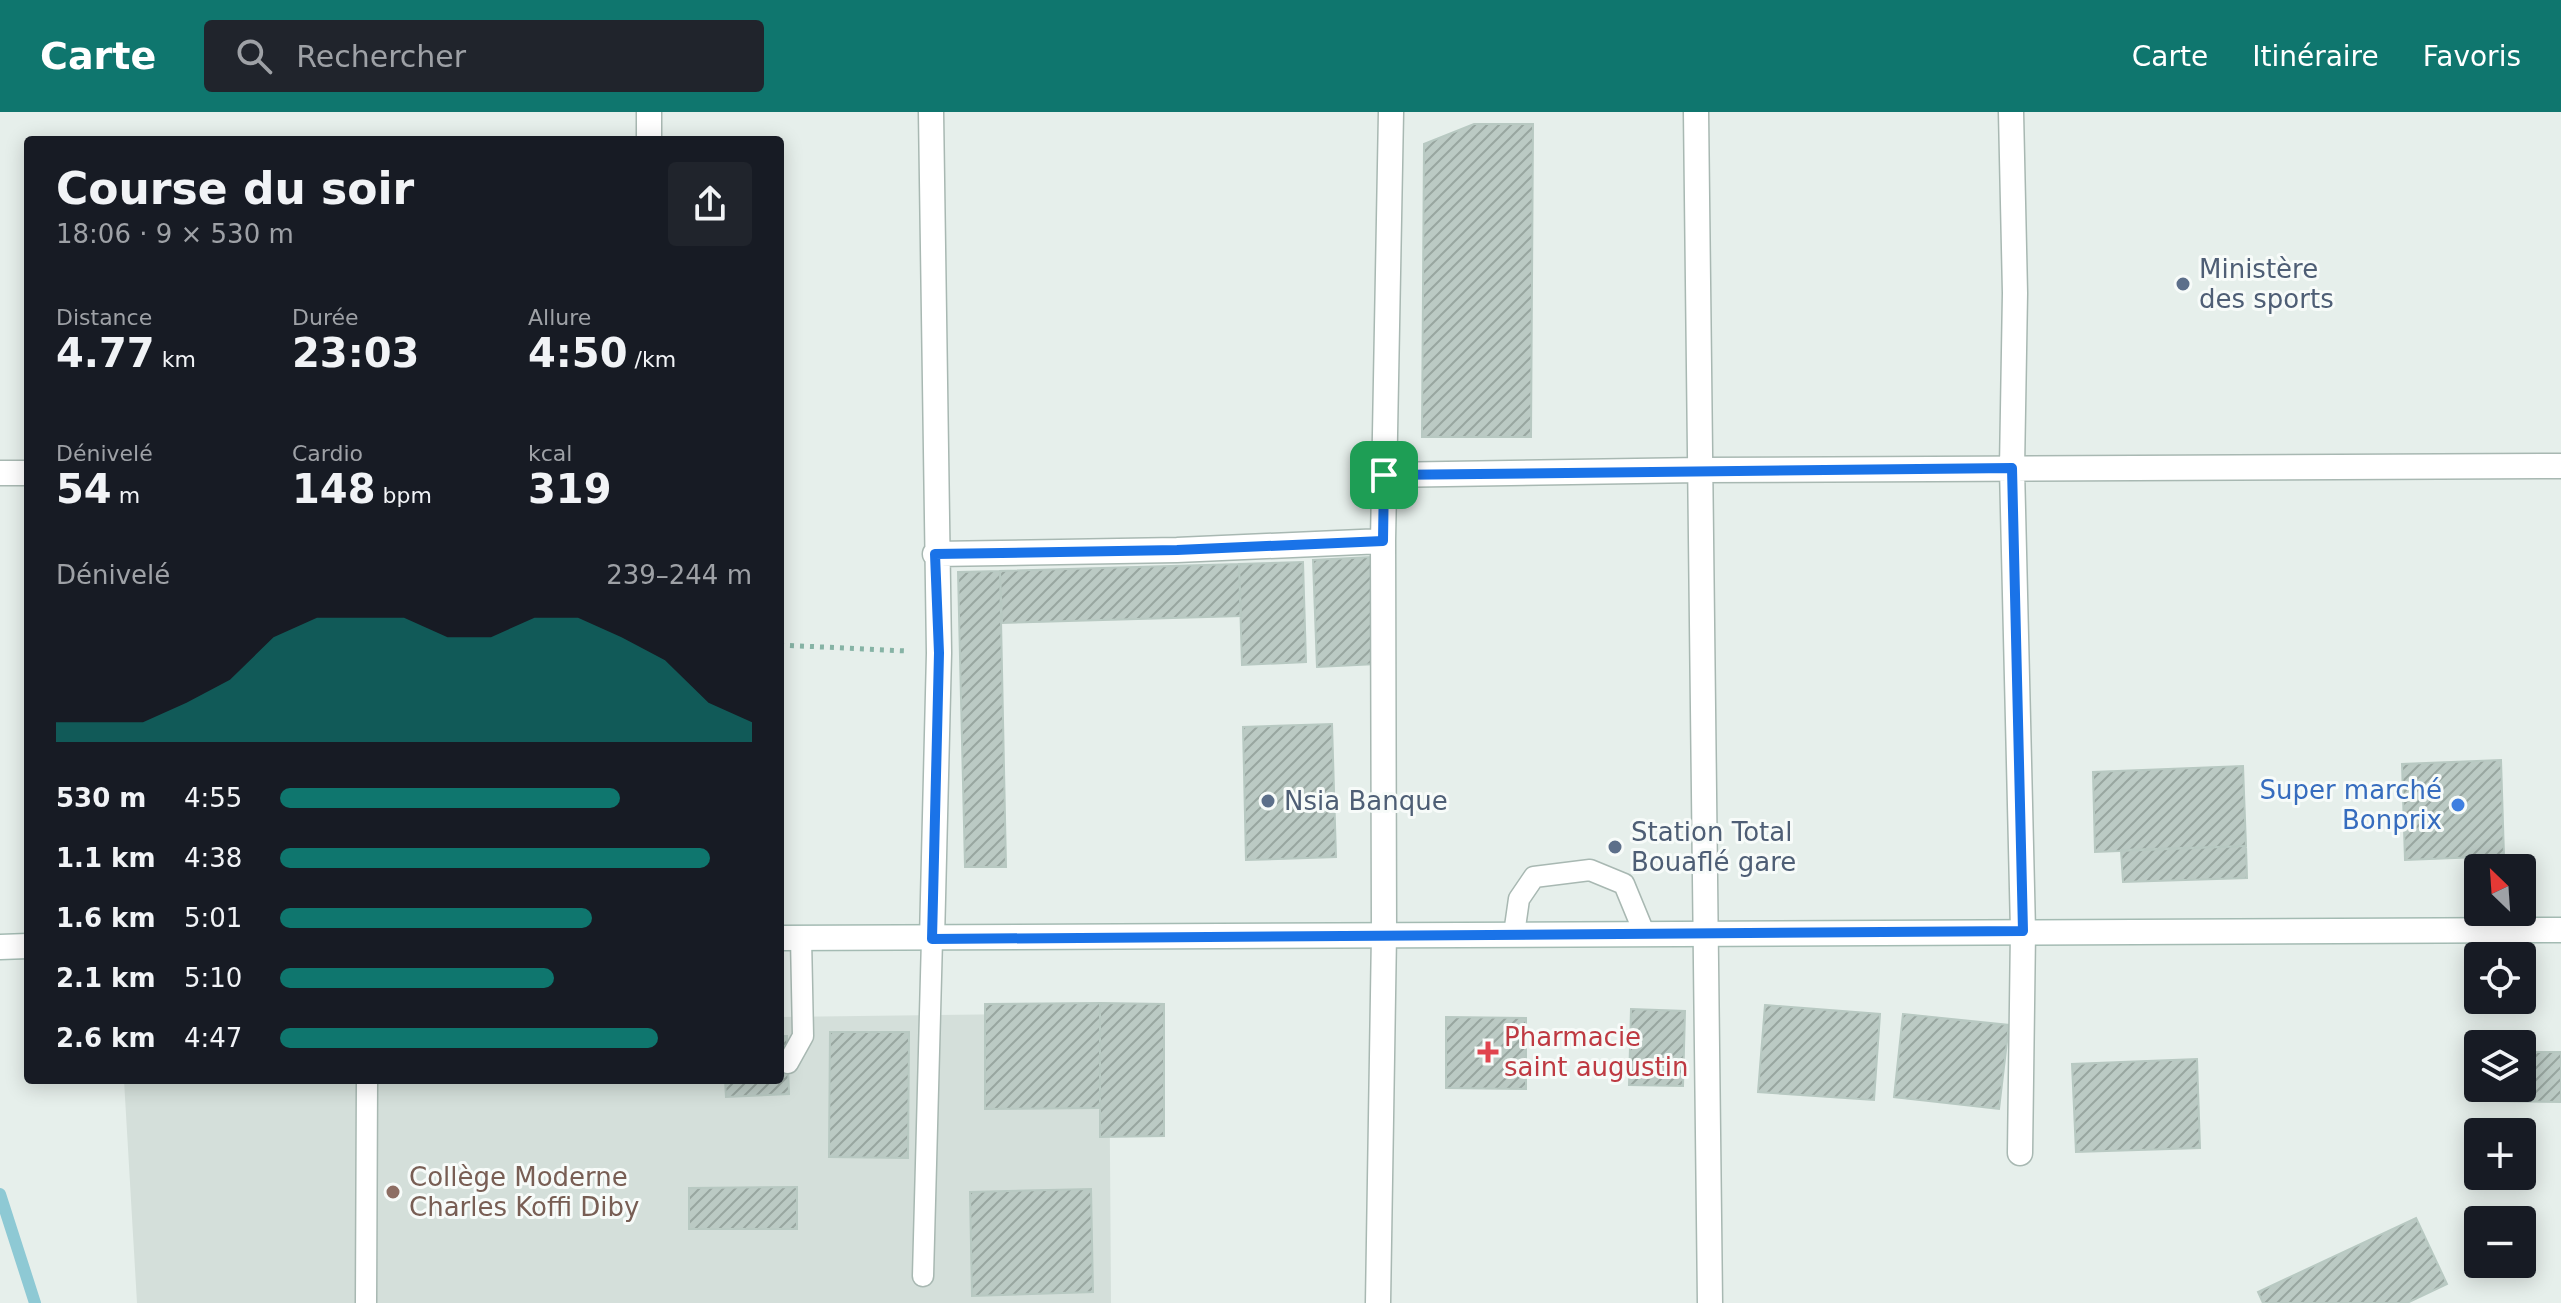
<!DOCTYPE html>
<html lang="fr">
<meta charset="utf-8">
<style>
body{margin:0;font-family:"DejaVu Sans",sans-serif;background:#20242c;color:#f1f3f6;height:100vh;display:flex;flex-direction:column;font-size:30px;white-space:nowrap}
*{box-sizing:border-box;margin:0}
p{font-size:26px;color:#9ea1a6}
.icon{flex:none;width:44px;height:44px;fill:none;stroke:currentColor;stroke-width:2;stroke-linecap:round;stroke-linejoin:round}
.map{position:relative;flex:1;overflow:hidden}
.details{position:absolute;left:24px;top:24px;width:760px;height:948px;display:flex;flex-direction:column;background:#171b24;border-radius:8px;box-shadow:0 4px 20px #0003}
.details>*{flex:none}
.needle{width:52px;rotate:335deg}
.controls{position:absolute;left:2464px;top:742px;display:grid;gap:16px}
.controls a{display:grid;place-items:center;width:72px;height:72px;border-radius:8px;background:#171b24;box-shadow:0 4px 20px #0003;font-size:40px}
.pin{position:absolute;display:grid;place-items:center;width:68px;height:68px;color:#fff;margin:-34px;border-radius:16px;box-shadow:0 4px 12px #0006}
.round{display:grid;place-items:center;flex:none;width:84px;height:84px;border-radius:8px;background:#20242c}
.head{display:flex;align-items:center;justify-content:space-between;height:136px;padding:0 32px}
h1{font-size:44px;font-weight:600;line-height:60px}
.metrics{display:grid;grid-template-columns:repeat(3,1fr);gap:12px;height:136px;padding:8px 32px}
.metrics div{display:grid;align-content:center}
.metrics b{font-size:40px;font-weight:600}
.metrics small{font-size:22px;font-weight:400}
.metrics p{font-size:22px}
.chart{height:224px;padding:16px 32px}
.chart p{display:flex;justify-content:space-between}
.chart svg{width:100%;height:144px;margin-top:8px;fill:#0f766e;opacity:.7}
ul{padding:0 32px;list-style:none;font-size:26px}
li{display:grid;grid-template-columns:128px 96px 1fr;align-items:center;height:60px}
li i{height:20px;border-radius:10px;background:#0f766e}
header{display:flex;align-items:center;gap:48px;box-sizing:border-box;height:112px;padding:0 40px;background:#0f766e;color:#fff}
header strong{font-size:38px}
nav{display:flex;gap:44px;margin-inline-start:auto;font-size:28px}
.search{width:560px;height:72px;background:#20242c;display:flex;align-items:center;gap:20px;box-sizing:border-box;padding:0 28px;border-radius:8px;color:#9ea1a6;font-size:30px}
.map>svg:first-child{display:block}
.built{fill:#d4dfda}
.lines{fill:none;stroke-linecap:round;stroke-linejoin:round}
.stream{stroke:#8ec9d4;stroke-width:12}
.building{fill:url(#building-hatch);stroke:#b8c9c2;stroke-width:2}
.lane-casing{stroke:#a8b8b2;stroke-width:23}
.street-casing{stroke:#a8b8b2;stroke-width:27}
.secondary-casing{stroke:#a4bbb3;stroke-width:27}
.path{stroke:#86b3a5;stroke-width:5;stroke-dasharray:4 6;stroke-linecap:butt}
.lane{stroke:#fff;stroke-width:20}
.street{stroke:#fff;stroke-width:24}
.secondary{stroke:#fff;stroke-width:24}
.route-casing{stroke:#fff;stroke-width:16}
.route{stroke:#1a73e8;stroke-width:10}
.service-dot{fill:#5c6f8a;stroke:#f7fbf9;stroke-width:3}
.shop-dot{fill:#3f7fe0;stroke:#f7fbf9;stroke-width:3}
.health-dot{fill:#e0444e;stroke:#f7fbf9;stroke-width:3}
.education-dot{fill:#8d6e63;stroke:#f7fbf9;stroke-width:3}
.labels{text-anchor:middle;stroke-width:6;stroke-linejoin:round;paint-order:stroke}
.service-label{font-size:26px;fill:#4e5e75;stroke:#f7fbf9;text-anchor:start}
.shop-label{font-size:26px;fill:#366cbe;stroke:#f7fbf9;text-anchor:end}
.health-label{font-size:26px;fill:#be3a42;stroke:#f7fbf9;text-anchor:start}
.education-label{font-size:26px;fill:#785e54;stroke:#f7fbf9;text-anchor:start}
</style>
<header>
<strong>Carte</strong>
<div class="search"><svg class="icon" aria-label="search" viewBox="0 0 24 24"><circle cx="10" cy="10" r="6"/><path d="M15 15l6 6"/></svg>Rechercher</div>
<nav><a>Carte</a><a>Itinéraire</a><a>Favoris</a></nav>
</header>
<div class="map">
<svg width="2561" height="1191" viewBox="0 0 2561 1191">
<defs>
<pattern id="building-hatch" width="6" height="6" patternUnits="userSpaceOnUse" patternTransform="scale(2)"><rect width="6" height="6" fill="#bbcac4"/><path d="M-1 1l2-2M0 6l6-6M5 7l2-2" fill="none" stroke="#98a6a0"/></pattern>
</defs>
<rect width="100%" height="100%" fill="#e6efeb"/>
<path class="built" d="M 1109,901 L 1111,1191 L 137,1191 L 124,968 L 780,968 L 780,905 Z"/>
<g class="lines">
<path class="stream" d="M 0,1082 L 35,1191"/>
</g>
<path class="building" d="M 1474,12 L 1533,12 L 1531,325 L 1422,325 L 1424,32 Z
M 1371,445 L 1376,552 L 1317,555 L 1313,448 Z
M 1303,450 L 1306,550 L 1242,553 L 1239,452 Z
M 1239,452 L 1241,504 L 1002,511 L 1000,459 Z
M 1000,459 L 1006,755 L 965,755 L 958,460 Z
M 1332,612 L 1336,745 L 1246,748 L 1243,615 Z
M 2501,648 L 2504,744 L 2405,748 L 2402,652 Z
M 2243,654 L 2246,734 L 2095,740 L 2093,660 Z
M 2246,734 L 2247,766 L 2123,770 L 2121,738 Z
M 1100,891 L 1100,996 L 985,997 L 985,892 Z
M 1100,891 L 1164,892 L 1164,1024 L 1100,1025 Z
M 1765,893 L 1880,902 L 1874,988 L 1758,980 Z
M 1631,897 L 1685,899 L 1683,974 L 1629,973 Z
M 1903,902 L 2009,913 L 1999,997 L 1894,985 Z
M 1446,905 L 1526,906 L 1526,977 L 1446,976 Z
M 830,920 L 909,920 L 908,1046 L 829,1045 Z
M 780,924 L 787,924 L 789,982 L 726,985 L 725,968 L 780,968 Z
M 2522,940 L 2561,940 L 2561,990 L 2495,989 L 2495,976 L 2522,976 Z
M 2197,947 L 2200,1036 L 2076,1040 L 2072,952 Z
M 797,1075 L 797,1117 L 689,1117 L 689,1076 Z
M 1091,1077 L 1093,1180 L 972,1184 L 970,1080 Z
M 2416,1106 L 2447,1172 L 2407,1191 L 2263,1191 L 2258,1180 Z"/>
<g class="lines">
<defs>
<path id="lane" d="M 1514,822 L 1519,787 L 1534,765 L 1590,758 L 1624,772 L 1645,823
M 788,951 L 803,924 L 801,826
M 923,1164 L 932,827
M 366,1191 L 367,968"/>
<path id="street" d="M 931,0 L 939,541 L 932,827
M 1696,0 L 1710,1191
M 2011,0 L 2015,181 L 2012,356 L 2023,819 L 2020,1041
M 649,28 L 649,0
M 0,361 L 28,361
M 1384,363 L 1700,358 L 2561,354
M 935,442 L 1177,438 L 1383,429
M 1378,1191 L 1384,822 L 1383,429 L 1391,0"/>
<path id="secondary" d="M 780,826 L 2561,818
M 0,835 L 28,834"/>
</defs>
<use href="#lane" class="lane-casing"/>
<use href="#street" class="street-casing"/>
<use href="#secondary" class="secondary-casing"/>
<path class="path" d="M 780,533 L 907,539"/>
<use href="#lane" class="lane"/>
<use href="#street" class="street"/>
<use href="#secondary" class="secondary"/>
</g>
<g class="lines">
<defs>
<path id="route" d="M 2012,356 L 2023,819 L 932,827 L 939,541 L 935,442 L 1177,438 L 1383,429 L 1384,363 Z"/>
</defs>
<use href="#route" class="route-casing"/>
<use href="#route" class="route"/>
</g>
<g class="service-dot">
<circle cx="2183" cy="172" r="8"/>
<circle cx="1268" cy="689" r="8"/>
<circle cx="1615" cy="735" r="8"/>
</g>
<circle class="shop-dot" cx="2458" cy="693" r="8"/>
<path class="health-dot" d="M1484 928h8v8h8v8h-8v8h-8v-8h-8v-8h8z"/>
<circle class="education-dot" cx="393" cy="1080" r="8"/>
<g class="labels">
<g class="service-label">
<text x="2199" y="166">Ministère<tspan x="2199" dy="30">des sports</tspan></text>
<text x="1284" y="698">Nsia Banque</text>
<text x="1631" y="729">Station Total<tspan x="1631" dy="30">Bouaflé gare</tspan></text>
</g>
<g class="shop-label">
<text x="2442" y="687">Super marché<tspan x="2442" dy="30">Bonprix</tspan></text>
</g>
<g class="health-label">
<text x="1504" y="934">Pharmacie<tspan x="1504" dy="30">saint augustin</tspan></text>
</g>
<g class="education-label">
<text x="409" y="1074">Collège Moderne<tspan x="409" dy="30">Charles Koffi Diby</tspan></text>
</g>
</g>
</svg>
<div class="controls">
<a><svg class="needle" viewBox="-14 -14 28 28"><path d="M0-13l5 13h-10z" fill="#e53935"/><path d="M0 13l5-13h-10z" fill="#9ea1a6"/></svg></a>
<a><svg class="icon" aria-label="locate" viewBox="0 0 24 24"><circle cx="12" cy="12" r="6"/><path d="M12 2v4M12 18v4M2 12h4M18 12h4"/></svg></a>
<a><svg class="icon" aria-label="layers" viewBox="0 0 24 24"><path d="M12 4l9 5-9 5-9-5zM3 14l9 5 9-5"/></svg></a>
<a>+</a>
<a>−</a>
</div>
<div class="pin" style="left:1384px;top:363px;background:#1e9e55"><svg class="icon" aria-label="arrive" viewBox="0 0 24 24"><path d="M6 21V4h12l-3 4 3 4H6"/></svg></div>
<section class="details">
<div class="head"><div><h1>Course du soir</h1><p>18:06 · 9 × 530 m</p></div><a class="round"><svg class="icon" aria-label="share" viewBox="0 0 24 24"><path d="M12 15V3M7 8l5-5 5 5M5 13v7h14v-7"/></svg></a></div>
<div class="metrics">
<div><p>Distance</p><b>4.77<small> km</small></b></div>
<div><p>Durée</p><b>23:03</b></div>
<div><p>Allure</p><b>4:50<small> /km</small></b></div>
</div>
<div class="metrics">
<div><p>Dénivelé</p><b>54<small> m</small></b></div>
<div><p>Cardio</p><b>148<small> bpm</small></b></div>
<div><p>kcal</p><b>319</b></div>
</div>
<div class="chart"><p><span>Dénivelé</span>239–244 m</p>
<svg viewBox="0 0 160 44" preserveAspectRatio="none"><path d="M0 44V38L10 38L20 38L30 32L40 25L50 12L60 6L70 6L80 6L90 12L100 12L110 6L120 6L130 12L140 19L150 32L160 38V44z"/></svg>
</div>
<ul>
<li><b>530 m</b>4:55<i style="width:72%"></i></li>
<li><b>1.1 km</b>4:38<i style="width:91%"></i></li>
<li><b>1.6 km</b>5:01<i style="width:66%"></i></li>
<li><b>2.1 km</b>5:10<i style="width:58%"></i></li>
<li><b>2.6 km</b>4:47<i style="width:80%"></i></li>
</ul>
</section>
</div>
